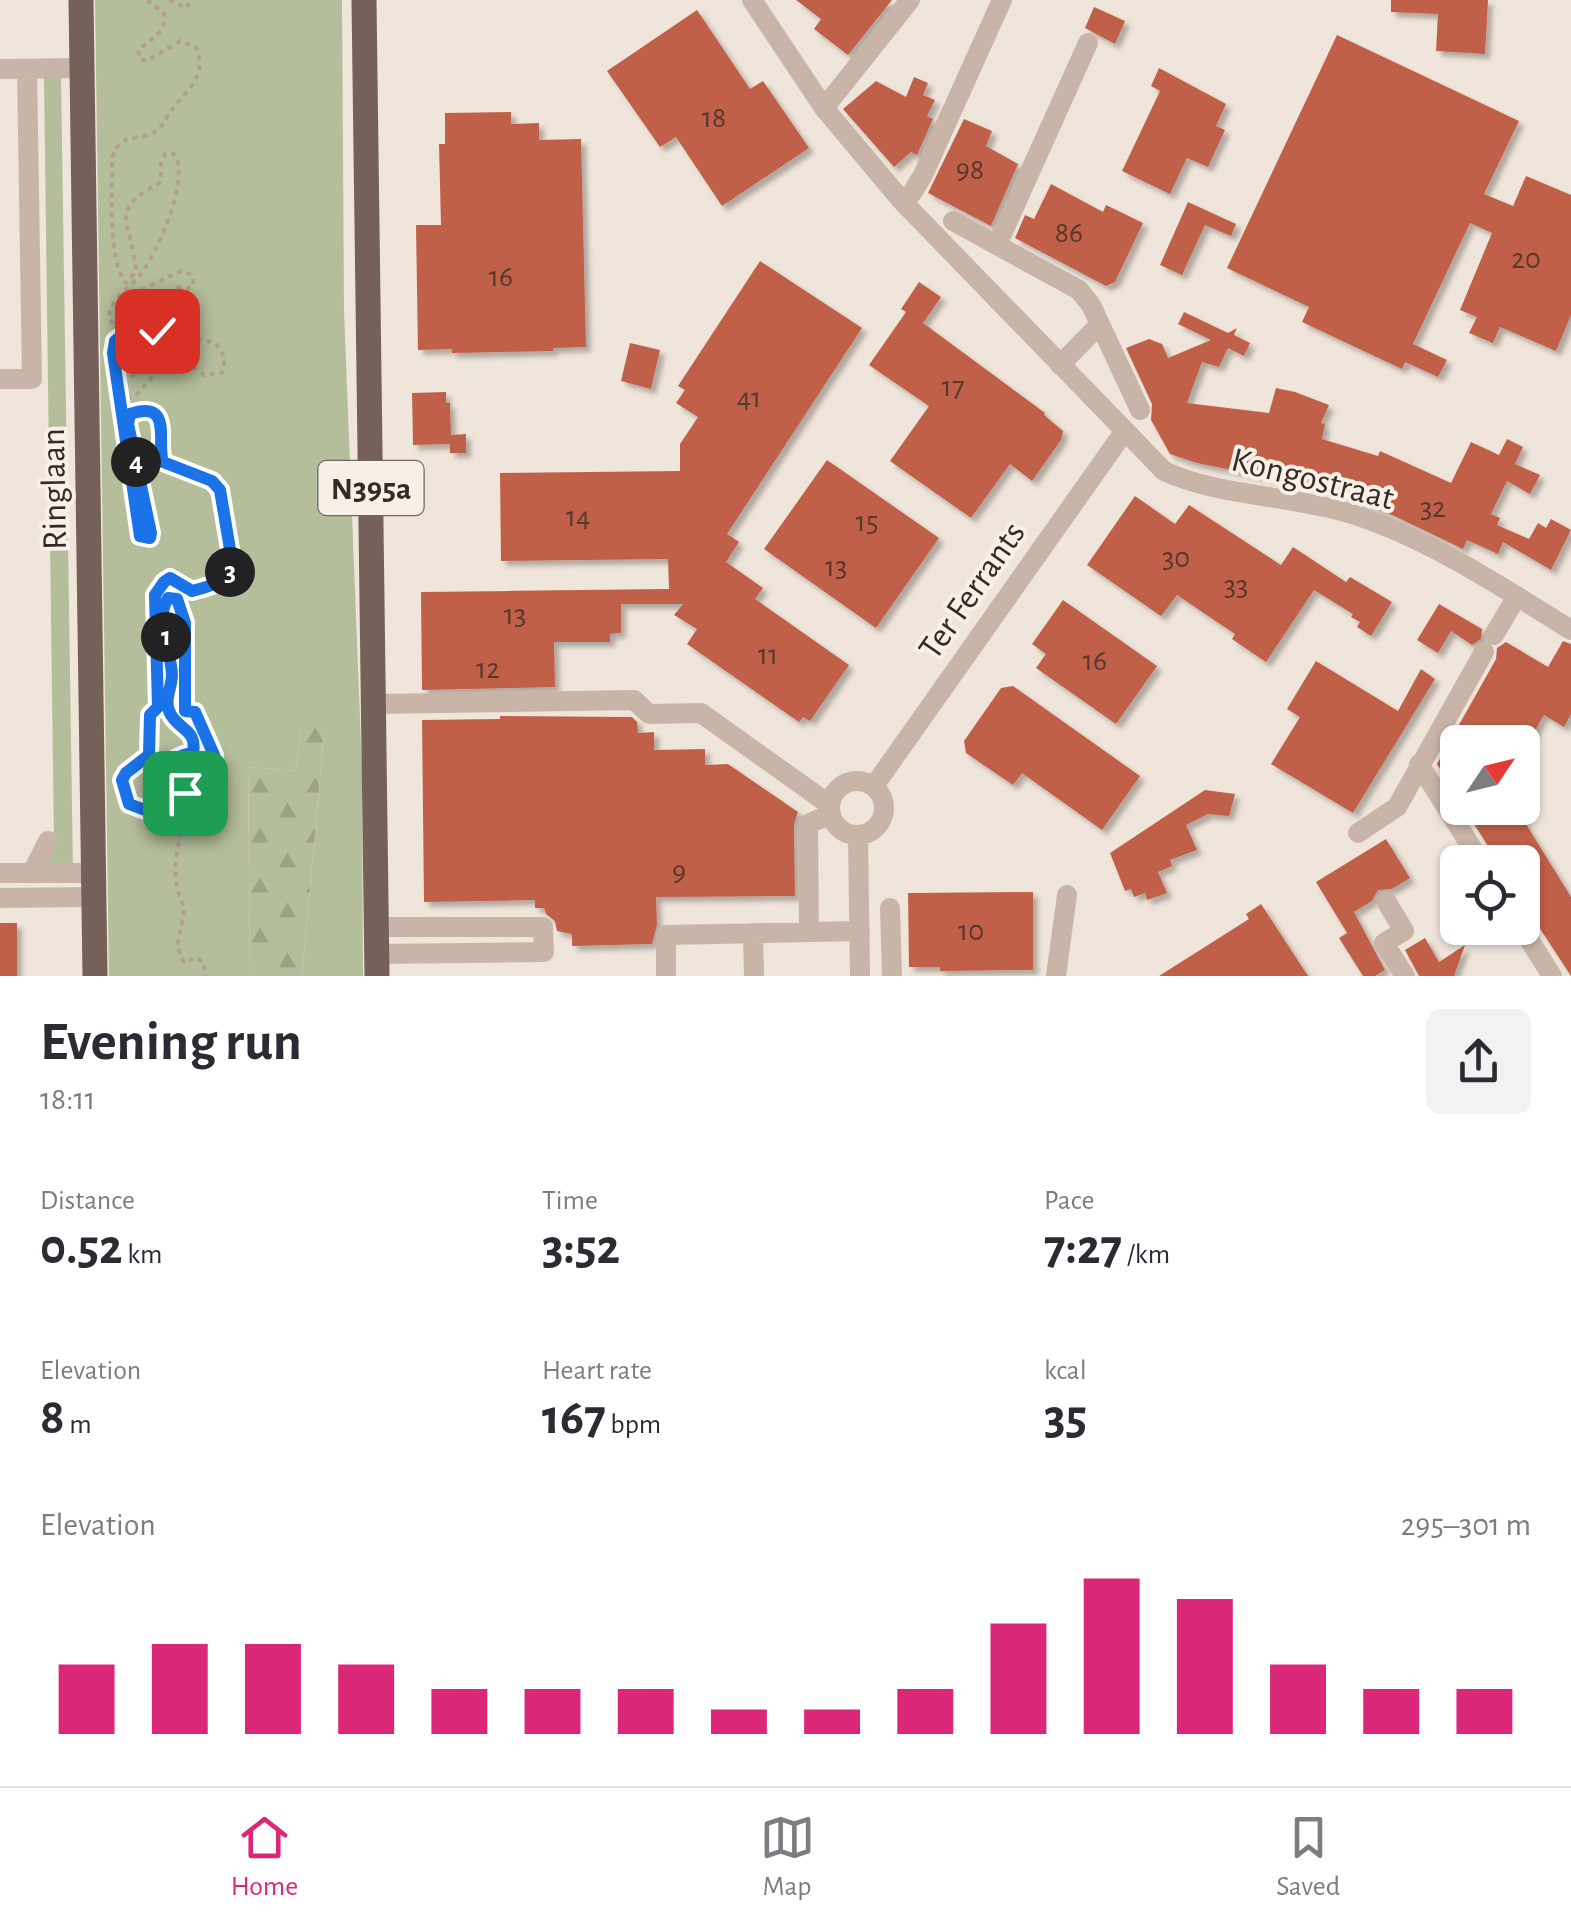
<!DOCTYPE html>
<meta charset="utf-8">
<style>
body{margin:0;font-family:"Alegreya Sans",sans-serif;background:#f2f2f3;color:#2b2b33;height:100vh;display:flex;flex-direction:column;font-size:38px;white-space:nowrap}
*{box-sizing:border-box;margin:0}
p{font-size:32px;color:#7c7c81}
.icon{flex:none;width:55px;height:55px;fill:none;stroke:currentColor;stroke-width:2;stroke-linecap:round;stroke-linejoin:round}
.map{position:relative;height:976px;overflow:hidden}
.details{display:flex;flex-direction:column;background:#fff;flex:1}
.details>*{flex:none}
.needle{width:65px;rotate:55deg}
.fabs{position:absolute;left:1440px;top:725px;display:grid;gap:20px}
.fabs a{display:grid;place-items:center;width:100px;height:100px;border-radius:15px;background:#fff;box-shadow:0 2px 8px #0004;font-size:50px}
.pin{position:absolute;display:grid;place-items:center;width:85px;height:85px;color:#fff;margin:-42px;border-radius:20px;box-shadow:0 5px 15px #0006}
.km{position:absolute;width:50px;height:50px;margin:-25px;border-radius:50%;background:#222;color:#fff;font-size:28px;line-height:50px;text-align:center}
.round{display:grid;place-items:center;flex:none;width:105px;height:105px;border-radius:15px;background:#f2f2f3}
.head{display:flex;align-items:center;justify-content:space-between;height:170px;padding:0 40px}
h1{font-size:55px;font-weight:700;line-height:75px}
.stats{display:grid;grid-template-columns:repeat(3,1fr);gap:15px;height:170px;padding:10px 40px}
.stats div{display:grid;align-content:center}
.stats b{font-size:50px;font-weight:700}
.stats small{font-size:28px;font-weight:400}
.stats p{font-size:28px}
.chart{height:280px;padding:20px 40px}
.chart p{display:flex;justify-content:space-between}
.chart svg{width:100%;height:180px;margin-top:10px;stroke:#db2777;stroke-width:6}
.tabs{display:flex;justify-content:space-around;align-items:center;height:140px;border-top:2px solid #e1e1e2;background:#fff;font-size:28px;color:#7c7c81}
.tabs a{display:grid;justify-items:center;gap:5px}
.tabs .active{color:#db2777}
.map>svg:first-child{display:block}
.green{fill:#b4be9b}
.forest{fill:url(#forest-firs)}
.building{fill:#c06148;filter:url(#shadow)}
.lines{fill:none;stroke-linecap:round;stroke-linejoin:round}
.path{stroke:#b39f91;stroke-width:4;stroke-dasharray:5 5;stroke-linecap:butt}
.minor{stroke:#c8b5a7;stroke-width:20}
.major{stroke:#766159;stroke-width:25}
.route-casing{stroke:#fff;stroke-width:20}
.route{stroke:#1a73e8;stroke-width:12}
.labels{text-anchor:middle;stroke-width:8;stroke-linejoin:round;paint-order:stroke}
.number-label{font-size:30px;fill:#57382f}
.shield{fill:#f8efe6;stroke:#6f6660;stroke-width:2.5}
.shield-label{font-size:32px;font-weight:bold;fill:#342b27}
.street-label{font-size:35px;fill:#342b27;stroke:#f8efe6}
</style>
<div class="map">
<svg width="1571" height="976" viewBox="0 0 1571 976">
<defs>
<pattern id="forest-firs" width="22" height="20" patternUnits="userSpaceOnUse" patternTransform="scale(2.5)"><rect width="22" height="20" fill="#b4be9b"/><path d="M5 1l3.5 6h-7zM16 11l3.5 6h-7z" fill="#9ba386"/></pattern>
<filter id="shadow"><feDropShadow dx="5" dy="5" stdDeviation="2.5" flood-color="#0004"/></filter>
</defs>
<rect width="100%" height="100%" fill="#f0e5da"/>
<path class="green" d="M 95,0 L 342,0 L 344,311 L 362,769 L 363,976 L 302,976 L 324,734 L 301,731 L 295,771 L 248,767 L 250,976 L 109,976 Z
M 61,76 L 73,873 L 45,866 L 54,844 L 44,78 Z"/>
<path class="forest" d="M 311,723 L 324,734 L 302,976 L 250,976 L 248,767 L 295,771 L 301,731 Z"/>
<path class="building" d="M 796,0 L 892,0 L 848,55 L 814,29 L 821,19 Z
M 1391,0 L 1488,0 L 1485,54 L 1436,51 L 1438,14 L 1391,12 Z
M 1094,7 L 1125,21 L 1115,44 L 1085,28 Z
M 697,10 L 750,89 L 763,81 L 809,148 L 722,206 L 676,137 L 660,147 L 607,71 Z
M 1337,35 L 1519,121 L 1484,194 L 1513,206 L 1526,176 L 1571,195 L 1571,315 L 1556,351 L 1500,327 L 1493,343 L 1469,333 L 1477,317 L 1460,310 L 1492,233 L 1470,223 L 1413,344 L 1447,360 L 1438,377 L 1405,362 L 1402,369 L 1302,322 L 1309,307 L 1227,268 Z
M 1159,68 L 1226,104 L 1216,126 L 1225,130 L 1208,167 L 1187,158 L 1170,194 L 1122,171 L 1160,91 L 1151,86 Z
M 914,77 L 928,83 L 923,95 L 935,100 L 927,116 L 933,119 L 917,155 L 911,152 L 894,167 L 843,109 L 876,81 L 906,97 Z
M 511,112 L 511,124 L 539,123 L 539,140 L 581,139 L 586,347 L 553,348 L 553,351 L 452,353 L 452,349 L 418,350 L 416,225 L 441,225 L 439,144 L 445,144 L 445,113 Z
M 964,119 L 992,131 L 986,146 L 1018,164 L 991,226 L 928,193 Z
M 1051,184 L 1103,212 L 1106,205 L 1143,223 L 1115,282 L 1106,286 L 1015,238 L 1025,215 L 1034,219 Z
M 1188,202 L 1236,224 L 1231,236 L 1205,225 L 1182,275 L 1160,265 Z
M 760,261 L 862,328 L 727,534 L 739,542 L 726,562 L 763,588 L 755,599 L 849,665 L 810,721 L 803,717 L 799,722 L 687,644 L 697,629 L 674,615 L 683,604 L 621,604 L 621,633 L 610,634 L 610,642 L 554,642 L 555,687 L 422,690 L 421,592 L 669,589 L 668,559 L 501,561 L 500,473 L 680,471 L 680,444 L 698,417 L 676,403 L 685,390 L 678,386 Z
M 919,282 L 941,297 L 923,323 L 1045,413 L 1044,415 L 1063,431 L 1061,440 L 1032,481 L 1010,464 L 971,518 L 890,461 L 929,406 L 869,365 L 906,312 L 901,309 Z
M 1184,312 L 1228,333 L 1237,328 L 1234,335 L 1250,343 L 1244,356 L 1228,348 L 1219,367 L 1202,362 L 1187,403 L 1269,413 L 1276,388 L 1295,392 L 1329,405 L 1321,423 L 1325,424 L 1322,439 L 1378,456 L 1380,451 L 1451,483 L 1471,442 L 1499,455 L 1507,439 L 1523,447 L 1515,464 L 1540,475 L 1530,494 L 1507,481 L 1491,514 L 1500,518 L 1497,525 L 1529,539 L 1538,523 L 1546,528 L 1551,519 L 1571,530 L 1551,570 L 1503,542 L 1498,554 L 1467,540 L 1463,549 L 1386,512 L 1325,489 L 1197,463 L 1170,454 L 1151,420 L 1152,404 L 1126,348 L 1149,339 L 1162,344 L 1168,358 L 1211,340 L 1178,324 Z
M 630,343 L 660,350 L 651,389 L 621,381 Z
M 446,392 L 446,403 L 450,403 L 451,435 L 466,434 L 466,453 L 450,453 L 450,444 L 413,445 L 412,393 Z
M 827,460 L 939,538 L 876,628 L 764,549 Z
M 1135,496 L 1175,524 L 1189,505 L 1281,565 L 1293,547 L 1346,582 L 1350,577 L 1392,602 L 1371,636 L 1357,627 L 1360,622 L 1351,617 L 1353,614 L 1314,590 L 1266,662 L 1232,639 L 1235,634 L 1177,595 L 1161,616 L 1087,565 Z
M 1063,600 L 1157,666 L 1116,724 L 1036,668 L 1046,654 L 1032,644 Z
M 1439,604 L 1482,629 L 1481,639 L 1472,645 L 1451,631 L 1438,653 L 1417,640 Z
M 1563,641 L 1571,644 L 1571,714 L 1564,727 L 1544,715 L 1528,742 L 1458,742 L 1458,797 L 1437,764 L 1496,659 L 1497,648 L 1506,642 L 1548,667 Z
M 1316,661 L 1398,711 L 1421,669 L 1435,679 L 1353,813 L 1271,764 L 1300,717 L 1287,709 Z
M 1013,686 L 1140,776 L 1102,830 L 1022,773 L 1013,785 L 966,753 L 964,741 L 1001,688 Z
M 500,716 L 632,717 L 637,722 L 638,733 L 654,732 L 654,750 L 705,749 L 705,765 L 728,764 L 798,812 L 794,824 L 795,896 L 656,897 L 657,925 L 652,944 L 572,946 L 572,934 L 557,931 L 555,921 L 546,914 L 544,908 L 535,908 L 535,900 L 424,902 L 422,720 L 500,719 Z
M 1205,790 L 1235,794 L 1229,816 L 1208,814 L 1186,825 L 1197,850 L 1170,860 L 1172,866 L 1158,872 L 1167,893 L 1147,900 L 1145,893 L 1134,897 L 1131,889 L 1125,891 L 1110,853 Z
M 1464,808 L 1516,808 L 1571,897 L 1571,976 L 1522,901 L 1522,862 L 1498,862 Z
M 1386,839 L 1410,878 L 1392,889 L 1378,890 L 1372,901 L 1354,912 L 1385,970 L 1375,976 L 1363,976 L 1339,938 L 1347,933 L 1316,882 Z
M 1033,892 L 1033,970 L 940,971 L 940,967 L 909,967 L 908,893 Z
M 1261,904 L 1308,976 L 1159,976 L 1249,919 L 1246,914 Z
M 0,923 L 17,923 L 17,976 L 0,976 Z
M 1425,938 L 1439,962 L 1465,945 L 1454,976 L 1419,976 L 1405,950 Z"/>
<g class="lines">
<path class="path" d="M 147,0 L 164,13 C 166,34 152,38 138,50 L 140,59 L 147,61 L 180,41 L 196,47 C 209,77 184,92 171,111 C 166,118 163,126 156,131 C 137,144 122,128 112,159 C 113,191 107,259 126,283 L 136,271 C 133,222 104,213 161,182 L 161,162 L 165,154 L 174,154 C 191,177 157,255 139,276 C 127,291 110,298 109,319 L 115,326 L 130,324 L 137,292 L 181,271 L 192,275 L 194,285 L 187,289 L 175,287 L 178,306 L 170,316 L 174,334 L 216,343 L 225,358 L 222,373 L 204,375 L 185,362 C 147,367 150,391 128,399 L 122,392 C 129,368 156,372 161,335 L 157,331 L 124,334 L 115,341 C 106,386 132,487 139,536 L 150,538 L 151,533 L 128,424 L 130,414 C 174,399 156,444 163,462 L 212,481 L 220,490 L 232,561 C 229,583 211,586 192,591 L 171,578 L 164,582 L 155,595 L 157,707 L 150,715 L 149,755 L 126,773 L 122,781 L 129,804 L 145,810 L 155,806 C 160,778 161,758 193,753 C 198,730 179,731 170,714 C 164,703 169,693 170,682 C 174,661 165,631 161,609 L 168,598 L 177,599 L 185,623 L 185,711 L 195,712 L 214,755 L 183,782 L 191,805 C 178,836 167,878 185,908 L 177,946 L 184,963 L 194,958 L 203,961 L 206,976
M 169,0 L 186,8 L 191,0"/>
<path class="minor" d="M 752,0 L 824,108 L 902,201 L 1164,471 C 1220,497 1292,495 1352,514 C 1430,539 1502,587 1571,630
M 0,69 L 82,68
M 824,108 L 910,0
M 902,201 L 912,193 L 923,175 L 1002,0
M 953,221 L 1079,290 L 1091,305 L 1140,410
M 997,245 L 1088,43
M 1060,365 L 1100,324
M 0,379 L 32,379 L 27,69
M 1494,635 L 1517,596
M 374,704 L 634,700 L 649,714 L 701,713 L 830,805
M 1419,764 L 1481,862
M830 808a27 27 0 1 1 54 0a27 27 0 1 1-54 0Z
M 874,786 L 1124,432
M 1358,833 L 1397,807 L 1484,652
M 858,835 L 860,976
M 0,873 L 94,873
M 32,873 L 48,841
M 0,898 L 94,897
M 1386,901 L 1404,931 L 1384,943 L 1405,976
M 890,908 L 892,976
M 376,927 L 543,927 L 544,952 L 377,954
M 1522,928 L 1552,976
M 809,932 L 808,824 L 831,814
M 753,933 L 754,976
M 666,976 L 666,935 L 860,931
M 1056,976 L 1067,895"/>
<path class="major" d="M 81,0 L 95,976
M 364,0 L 377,976"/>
</g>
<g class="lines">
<defs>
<path id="route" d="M 157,331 L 124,334 L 115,341 L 113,353 L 140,536 L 150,538 L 151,533 L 128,424 L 130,414 C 174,399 156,443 163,462 L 212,481 L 220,490 L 232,561 C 229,583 210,586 192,591 L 170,578 L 164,582 L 155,595 L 158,707 L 150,715 L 149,755 L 126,773 L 122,780 L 129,804 L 145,810 L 155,806 C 160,778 161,758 193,753 C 197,730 181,731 171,715 C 163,702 171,690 172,676 C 172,651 154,621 168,598 L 177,599 L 185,623 L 185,711 L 195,712 L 214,755 L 182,782 L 185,793"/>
</defs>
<use href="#route" class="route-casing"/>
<use href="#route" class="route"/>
</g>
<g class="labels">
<g class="number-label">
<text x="714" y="127">18</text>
<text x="970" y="179">98</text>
<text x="1069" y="242">86</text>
<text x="1526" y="268">20</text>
<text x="501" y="286">16</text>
<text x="953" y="396">17</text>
<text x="749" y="407">41</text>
<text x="1433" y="517">32</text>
<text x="578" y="526">14</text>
<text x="867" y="531">15</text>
<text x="1176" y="567">30</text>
<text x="836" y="576">13</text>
<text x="1236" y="595">33</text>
<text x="515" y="624">13</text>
<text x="768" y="664">11</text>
<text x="1095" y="670">16</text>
<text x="488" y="678">12</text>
<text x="679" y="881">9</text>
<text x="971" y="940">10</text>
</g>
<rect class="shield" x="318.5" y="461" width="105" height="54" rx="8"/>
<g class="shield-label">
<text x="371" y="499">N395a</text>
</g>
<g class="street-label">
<text transform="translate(1313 478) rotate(14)" y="12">Kongostraat</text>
<text transform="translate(53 489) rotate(-91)" y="12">Ringlaan</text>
<text transform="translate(971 590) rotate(-55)" y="12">Ter Ferrants</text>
</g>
</g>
</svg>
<div class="fabs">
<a><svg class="needle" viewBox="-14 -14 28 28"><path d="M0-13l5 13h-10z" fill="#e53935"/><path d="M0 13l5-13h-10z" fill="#7c7c81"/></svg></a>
<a><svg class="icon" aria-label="locate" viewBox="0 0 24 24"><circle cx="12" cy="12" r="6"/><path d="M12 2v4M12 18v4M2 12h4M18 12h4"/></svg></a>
</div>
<div class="pin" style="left:185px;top:793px;background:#1e9e55"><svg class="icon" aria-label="arrive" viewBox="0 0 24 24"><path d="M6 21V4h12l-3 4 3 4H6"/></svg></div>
<div class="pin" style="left:157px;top:331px;background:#d93025"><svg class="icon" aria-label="check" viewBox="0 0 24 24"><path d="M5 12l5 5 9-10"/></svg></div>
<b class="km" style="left:166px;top:637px">1</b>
<b class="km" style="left:230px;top:572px">3</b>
<b class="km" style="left:136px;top:462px">4</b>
</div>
<section class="details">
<div class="head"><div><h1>Evening run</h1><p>18:11</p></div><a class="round"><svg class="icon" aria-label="share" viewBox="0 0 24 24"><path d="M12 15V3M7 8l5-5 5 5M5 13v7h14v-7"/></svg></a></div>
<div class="stats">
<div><p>Distance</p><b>0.52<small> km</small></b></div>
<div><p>Time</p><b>3:52</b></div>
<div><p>Pace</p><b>7:27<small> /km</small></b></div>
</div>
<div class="stats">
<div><p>Elevation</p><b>8<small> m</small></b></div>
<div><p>Heart rate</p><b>167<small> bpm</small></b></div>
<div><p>kcal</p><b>35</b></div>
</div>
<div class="chart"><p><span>Elevation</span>295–301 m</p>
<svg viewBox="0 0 160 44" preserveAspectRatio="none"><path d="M5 44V27M15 44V22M25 44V22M35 44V27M45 44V33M55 44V33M65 44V33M75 44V38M85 44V38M95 44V33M105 44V17M115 44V6M125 44V11M135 44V27M145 44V33M155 44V33"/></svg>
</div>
</section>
<nav class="tabs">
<a class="active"><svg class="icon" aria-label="home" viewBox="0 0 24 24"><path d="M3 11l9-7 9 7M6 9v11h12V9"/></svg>Home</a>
<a><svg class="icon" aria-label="map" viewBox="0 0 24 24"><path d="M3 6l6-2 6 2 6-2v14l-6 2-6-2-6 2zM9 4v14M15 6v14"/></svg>Map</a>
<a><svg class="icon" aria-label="saved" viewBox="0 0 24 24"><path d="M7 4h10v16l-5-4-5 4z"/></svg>Saved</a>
</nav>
